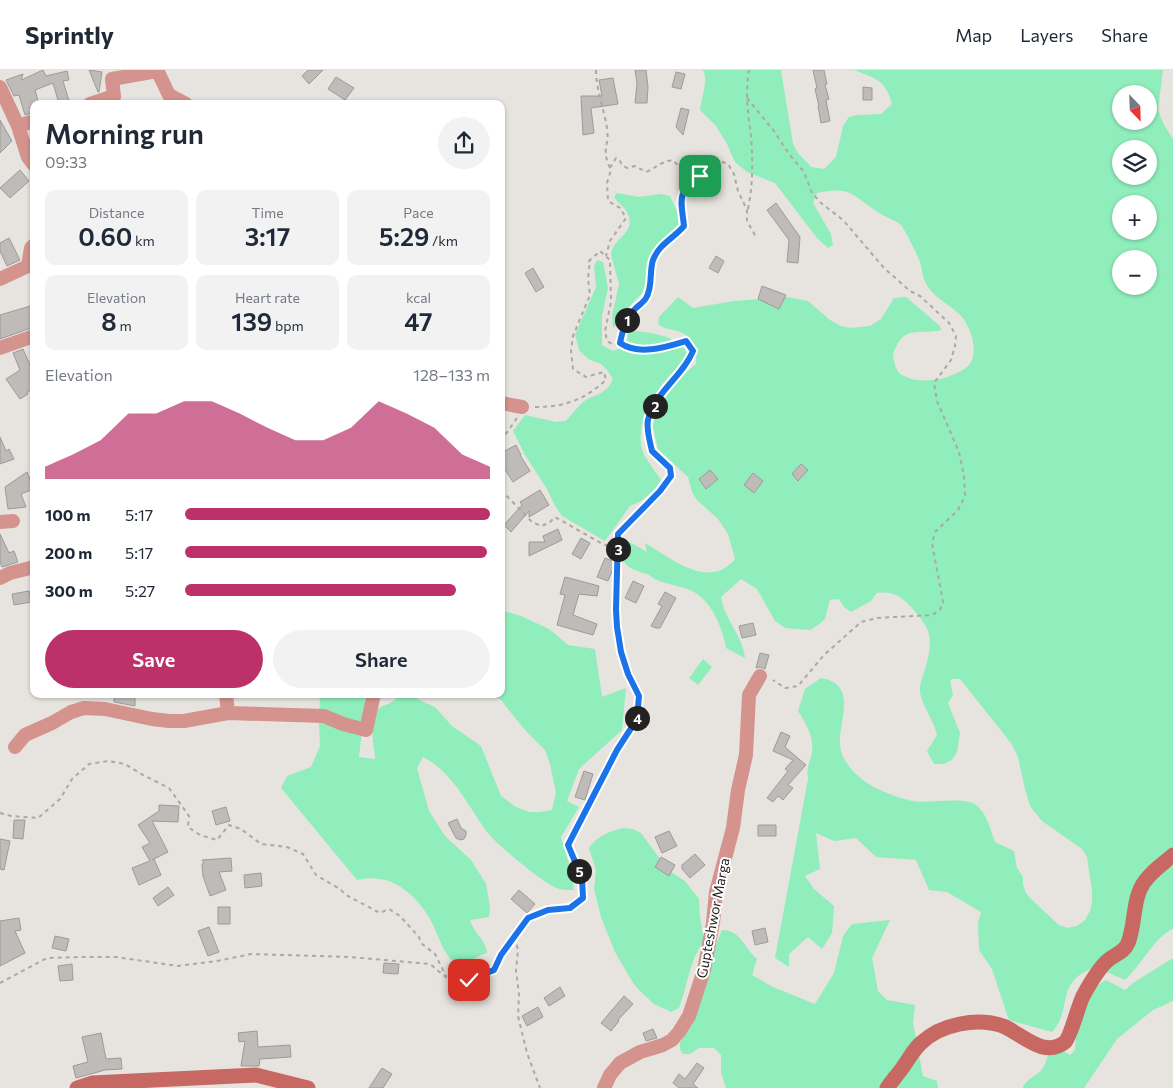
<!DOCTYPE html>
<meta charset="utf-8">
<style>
body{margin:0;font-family:Commissioner,sans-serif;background:#f2f2f3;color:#1f2937;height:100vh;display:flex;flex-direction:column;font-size:19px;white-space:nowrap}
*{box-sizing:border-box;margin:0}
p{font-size:16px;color:#747a83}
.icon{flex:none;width:28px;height:28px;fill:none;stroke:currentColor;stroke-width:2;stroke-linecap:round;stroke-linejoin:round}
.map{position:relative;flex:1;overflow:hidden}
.drawer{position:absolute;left:30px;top:30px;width:475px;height:598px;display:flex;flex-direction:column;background:#fff;border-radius:10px;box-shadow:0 1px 4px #0004}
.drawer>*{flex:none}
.needle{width:32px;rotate:157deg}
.fabs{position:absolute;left:1112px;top:15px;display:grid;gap:10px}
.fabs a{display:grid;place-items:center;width:45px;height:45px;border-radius:50%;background:#fff;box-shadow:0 1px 4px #0004;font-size:25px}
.pin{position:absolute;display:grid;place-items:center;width:42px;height:42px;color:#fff;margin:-21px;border-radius:10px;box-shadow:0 2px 8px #0006}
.km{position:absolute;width:25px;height:25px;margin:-12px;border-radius:50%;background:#222;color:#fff;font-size:14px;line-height:25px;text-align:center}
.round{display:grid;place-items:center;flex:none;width:52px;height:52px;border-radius:26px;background:#f2f2f3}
.summary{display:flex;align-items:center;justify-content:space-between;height:85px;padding:0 15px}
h1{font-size:28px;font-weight:600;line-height:38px}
.metrics{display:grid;grid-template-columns:repeat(3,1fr);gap:8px;height:85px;padding:5px 15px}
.metrics div{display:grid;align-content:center;border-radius:10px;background:#f2f2f3;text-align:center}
.metrics b{font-size:25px;font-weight:600}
.metrics small{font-size:14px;font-weight:400}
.metrics p{font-size:14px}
.chart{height:140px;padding:10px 15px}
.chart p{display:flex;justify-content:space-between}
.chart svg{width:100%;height:90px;margin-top:5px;fill:#bc316a;opacity:.7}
.primary-button{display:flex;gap:10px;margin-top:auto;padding:10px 15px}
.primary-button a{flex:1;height:58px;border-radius:30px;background:#bc316a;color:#fff;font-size:20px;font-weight:600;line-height:58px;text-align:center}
.primary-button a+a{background:#f2f2f3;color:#1f2937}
ul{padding:0 15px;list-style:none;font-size:16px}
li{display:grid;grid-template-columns:80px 60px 1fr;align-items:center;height:38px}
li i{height:12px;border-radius:6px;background:#bc316a}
header{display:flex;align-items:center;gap:30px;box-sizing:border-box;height:70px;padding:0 25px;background:#fff;border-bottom:1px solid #e0e1e3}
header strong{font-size:24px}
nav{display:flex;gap:28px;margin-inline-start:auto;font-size:18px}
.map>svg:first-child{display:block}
.green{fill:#8feebb;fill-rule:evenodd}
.building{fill:#bfbbb8;stroke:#9e9a97}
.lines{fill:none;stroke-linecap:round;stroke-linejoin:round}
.path{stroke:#aba8a5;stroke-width:2;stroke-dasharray:4 4;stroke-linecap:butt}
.street{stroke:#d4938d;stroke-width:14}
.secondary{stroke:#c76863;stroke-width:15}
.route-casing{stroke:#fff;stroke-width:10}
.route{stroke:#1a73e8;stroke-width:6}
.labels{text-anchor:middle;stroke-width:4;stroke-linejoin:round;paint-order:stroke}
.street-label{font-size:14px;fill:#211f1e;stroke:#fff}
</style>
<header>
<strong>Sprintly</strong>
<nav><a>Map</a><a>Layers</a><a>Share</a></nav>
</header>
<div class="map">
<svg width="1173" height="1018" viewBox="0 0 1173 1018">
<rect width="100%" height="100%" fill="#e7e3df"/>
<path class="green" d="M 703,0 L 781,0 L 793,74 L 798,83 L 811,97 L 824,99 L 836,87 L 843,56 L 849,47 L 858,45 L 881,44 L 892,34 C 885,9 876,9 854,0 L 1163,0 L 1158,40 L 1164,55 L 1173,69 L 1173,859 C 1156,865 1140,897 1125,910 L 1095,897 C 1053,913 1074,938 1052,962 L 1009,950 L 992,899 L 979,880 L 978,853 L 981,842 L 947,822 L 929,820 L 916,790 L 876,787 L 856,768 L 834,771 L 816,763 L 820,799 L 805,806 L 814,819 L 834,836 L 832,863 L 822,879 L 808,867 L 789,884 L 789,897 L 775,888 L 808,709 C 806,698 810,692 812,682 C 814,666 806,654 798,641 L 805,619 L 821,608 C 859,614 838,652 840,675 C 841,690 852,701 863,710 C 876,720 896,727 912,731 C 928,734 964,726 976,735 C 987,743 991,761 995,772 L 1014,781 L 1017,798 L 1023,807 L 1023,814 L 1026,823 L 1032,830 L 1059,855 L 1068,858 L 1077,856 L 1085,850 L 1090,841 L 1092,831 L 1092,821 L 1087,787 L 1082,779 L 1042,751 L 1030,736 L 1025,719 L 1018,687 L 1011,673 L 960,609 L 952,609 L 950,611 L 953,625 L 948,633 L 960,663 L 957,682 L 952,690 L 944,694 L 934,694 L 927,681 L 937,665 C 934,650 919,631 920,619 C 920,613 923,606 925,600 C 933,569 933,561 911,537 C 901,526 893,521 877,523 L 871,531 L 851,542 L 844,537 L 839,529 L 830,530 L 825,549 L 818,555 L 810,560 L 785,558 L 775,551 L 757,519 L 741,509 L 721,527 C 724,549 743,566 745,588 L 726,578 C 723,559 712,532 694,522 C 683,516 669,515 657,510 C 654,509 651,506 647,504 C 638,501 626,499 622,488 C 620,483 624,475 626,470 L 647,482 L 645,473 C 671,488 709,521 735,489 L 728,464 L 718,449 L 697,430 L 692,422 L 688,407 L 658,379 L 653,357 L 655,345 L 673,313 L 696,294 C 697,279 693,265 677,261 C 670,259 664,259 658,254 L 659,247 L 678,227 L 693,238 L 734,231 L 787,227 L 808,231 L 830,250 L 841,256 L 850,258 L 870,256 L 881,249 L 894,228 L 906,227 L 940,256 L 941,260 C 924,265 905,255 896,277 C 893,283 892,285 894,291 C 896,298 897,303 904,306 C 917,313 939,311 952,305 C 958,303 964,300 968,296 C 980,284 971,258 962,247 C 952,236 936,229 928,217 C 922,208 923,201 920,192 C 918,186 904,158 901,155 C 896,150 887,148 881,144 C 853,127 853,115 817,123 L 813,133 L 831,164 L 833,175 L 828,178 L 817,168 L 775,113 L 747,102 L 735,92 L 727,74 L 716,56 L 700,40 C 701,28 709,11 703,0 ZM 1121,24 L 1149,24 L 1149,51 L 1121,51 ZM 1121,79 L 1149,79 L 1149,106 L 1121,106 ZM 1121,134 L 1149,134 L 1149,161 L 1121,161 ZM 1121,189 L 1149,189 L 1149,216 L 1121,216 Z
M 617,123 L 639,127 L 660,124 L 670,126 C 675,137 681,146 678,158 L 658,174 L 650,186 L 643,222 L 622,244 L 616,255 L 613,258 L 612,246 L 619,214 L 611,185 C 612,167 638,164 627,142 C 624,136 617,133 614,127 Z
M 597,190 L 603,192 L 608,218 L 602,246 L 602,275 L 613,281 L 627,276 L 628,260 C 650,263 674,263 687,283 C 683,295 673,301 666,310 C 651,327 631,366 646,388 C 651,396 656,403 661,410 L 654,420 L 641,431 L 630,436 L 605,471 L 562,446 L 554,434 L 547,419 L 525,385 L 513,361 L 525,345 L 556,352 L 566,351 C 571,345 576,339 582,333 C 594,323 605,327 613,309 L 607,300 L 601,294 L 588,289 L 579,280 L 575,265 L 596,217 L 594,197 Z
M 501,540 L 521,546 L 549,559 L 568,575 L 595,579 L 602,627 L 626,618 L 622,660 L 579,699 L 567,731 L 579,737 L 561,767 L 571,800 L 574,820 C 566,820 559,820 552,816 C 537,807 497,775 487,762 C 468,736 453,702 423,687 L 417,698 L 429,741 L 445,766 L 471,790 L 486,814 L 490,837 L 489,847 L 470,850 C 474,864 485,868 487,883 C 475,886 468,893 458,898 C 454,893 449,888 446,883 C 439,871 435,856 427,844 C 410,819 388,803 357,810 L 281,718 L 287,706 L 311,697 L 320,676 L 319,653 L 320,624 L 366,624 L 359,687 L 375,689 C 375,675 365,646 381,637 C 388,634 396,631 400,624 L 412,624 L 419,630 L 435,637 L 452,656 L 481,676 L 501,726 L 516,737 L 529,742 L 540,742 L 552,740 L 556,723 L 550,694 L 545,680 L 525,660 L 500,629 L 482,624 L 448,626 L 445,624 L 501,624 Z
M 703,589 L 712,597 L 698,615 L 689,608 Z
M 623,758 L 633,759 L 641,763 L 668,800 L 685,811 L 699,829 L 700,847 L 704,871 C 690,889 687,917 679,938 L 671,942 L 654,934 L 640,921 L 633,913 L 615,882 L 601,847 L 594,819 L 596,800 L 589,778 C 597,766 610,761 623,758 Z
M 890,850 L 872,888 L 878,921 L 887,930 L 915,935 L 913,953 L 923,1006 L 937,1011 L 938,1018 L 726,1018 L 721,1002 L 721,985 L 714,978 L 699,978 L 690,984 L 683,984 L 680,979 L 680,972 L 692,955 L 717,872 L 722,860 C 742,861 743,877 757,889 L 752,905 L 773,917 L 815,934 L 834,903 L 843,866 L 852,854 Z
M 1173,888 L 1173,931 L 1153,940 L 1117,969 L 1084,1018 L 1023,1018 L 1023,1016 C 1035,1001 1042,1008 1048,985 L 1063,981 L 1070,985 L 1075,980 C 1076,957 1084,920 1106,910 L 1125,920 L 1133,913 Z"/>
<path class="building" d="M 43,0 L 46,6 L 67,1 L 69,10 L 63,11 L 70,34 L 59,34 L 53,13 L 35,20 L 39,34 L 34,34 L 34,42 L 25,45 L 19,25 L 14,26 L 6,10 L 23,4 L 21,10 Z
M 89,0 L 102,2 L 99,22 L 98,22 Z
M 308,0 L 323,0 L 309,14 L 302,6 Z
M 635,0 L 646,0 L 648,17 L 647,33 L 635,33 L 637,13 Z
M 813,0 L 824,0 L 827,14 L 825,15 L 829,29 L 826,30 L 830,51 L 821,53 L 818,36 L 819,36 L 815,19 L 817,18 Z
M 676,2 L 685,4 L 681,19 L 672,17 Z
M 336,7 L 354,18 L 345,30 L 328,19 Z
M 613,8 L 618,34 L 591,38 L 594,63 L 583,65 L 581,26 L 602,26 L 599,10 Z
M 863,17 L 872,18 L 872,30 L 863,30 Z
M 681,38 L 689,40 L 683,65 L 676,57 Z
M 0,50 L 12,71 L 0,83 Z
M 20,100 L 29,111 L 10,128 L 0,118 Z
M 776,133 L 800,167 L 798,193 L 787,192 L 789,170 L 767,140 Z
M 9,168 L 20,190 L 7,196 L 0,181 L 0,173 Z
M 716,186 L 724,191 L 718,203 L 709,198 Z
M 533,198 L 544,217 L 536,222 L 525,203 Z
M 762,216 L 786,225 L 779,239 L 758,229 Z
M 34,235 L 34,257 L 0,269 L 0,245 Z
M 23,279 L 34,304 L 34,318 L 27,322 L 28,324 L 20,329 L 6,309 L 20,300 L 13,283 Z
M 0,367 L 6,381 L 9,379 L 14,389 L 0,394 Z
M 516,375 L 521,385 L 520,385 L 530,401 L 513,412 L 501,393 L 501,383 Z
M 801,394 L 808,400 L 798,411 L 792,404 Z
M 710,400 L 718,409 L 706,419 L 699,409 Z
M 27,402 L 34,419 L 21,424 L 26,437 L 8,439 L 5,417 Z
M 753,403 L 763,411 L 754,423 L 744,415 Z
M 540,420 L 549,435 L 529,447 L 529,441 L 511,462 L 504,455 L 522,435 L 520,432 Z
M 558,459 L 562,470 L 529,486 L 529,472 L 545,472 L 543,466 Z
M 0,464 L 9,483 L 14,481 L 18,492 L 2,497 L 0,492 Z
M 581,468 L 590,473 L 581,489 L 572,484 Z
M 605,488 L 616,492 L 608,511 L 597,507 Z
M 565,507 L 599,516 L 597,526 L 579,524 L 573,545 L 597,554 L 593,565 L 557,555 L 565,525 L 560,524 Z
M 633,511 L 644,516 L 636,533 L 625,528 Z
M 29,521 L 31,532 L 14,535 L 12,524 Z
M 665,522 L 676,528 L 660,558 L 656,558 L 651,556 L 662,536 L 658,534 Z
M 753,553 L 756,565 L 742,568 L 739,556 Z
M 760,583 L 769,585 L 765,599 L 760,597 L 756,598 Z
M 135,624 L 135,636 L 114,632 L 114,625 Z
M 781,662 L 790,666 L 785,677 L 806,695 L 788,715 L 793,718 L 783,730 L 778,726 L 773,732 L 767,728 L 788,701 L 785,699 L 793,690 L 773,681 Z
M 584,701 L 593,704 L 585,730 L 575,727 Z
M 159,735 L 179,736 L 178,752 L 152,751 L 168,782 L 152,790 L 154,789 L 161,805 L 139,815 L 132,798 L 150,791 L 142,777 L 150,773 L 138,755 L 159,741 Z
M 226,737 L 230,751 L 216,755 L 212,741 Z
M 457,749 L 461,758 L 466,761 L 466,765 L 464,769 L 460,770 L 456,768 L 448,753 Z
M 14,750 L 25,750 L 23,769 L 13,768 Z
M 758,755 L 776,755 L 776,766 L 758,766 Z
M 669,761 L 677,776 L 662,783 L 655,767 Z
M 0,769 L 10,771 L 4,800 L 0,799 Z
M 695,784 L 705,795 L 690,808 L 682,799 L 682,795 Z
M 661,787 L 675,795 L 669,806 L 655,797 Z
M 231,788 L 232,801 L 219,802 L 226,820 L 210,826 L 203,806 L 202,794 L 204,793 L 202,790 Z
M 261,803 L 262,816 L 245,818 L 244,805 Z
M 168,817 L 174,825 L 158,836 L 153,828 Z
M 519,820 L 535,834 L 527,843 L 511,829 Z
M 218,837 L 230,837 L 230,854 L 218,854 Z
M 19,848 L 21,860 L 15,861 L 25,883 L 0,896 L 0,851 Z
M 209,857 L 219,882 L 208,886 L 198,861 Z
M 765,858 L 768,872 L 755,875 L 752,861 Z
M 55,866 L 69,869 L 66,881 L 52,878 Z
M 384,893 L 399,894 L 398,904 L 383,903 Z
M 72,894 L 73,910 L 60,911 L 58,896 Z
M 560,917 L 565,926 L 549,936 L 544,928 Z
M 624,926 L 633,934 L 618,950 L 619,951 L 611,961 L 601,953 Z
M 538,937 L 543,947 L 527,956 L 522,946 Z
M 653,959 L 657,968 L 646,971 L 643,963 Z
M 257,961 L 258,977 L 290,975 L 291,987 L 260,989 L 259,996 L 241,996 L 245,971 L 239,972 L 238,963 Z
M 101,963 L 106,989 L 121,988 L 122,999 L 105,1000 L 76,1008 L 73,996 L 88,992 L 82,967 Z
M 697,993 L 704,998 L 693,1014 L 698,1018 L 679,1018 L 673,1013 L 679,1004 L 685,1009 Z
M 382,998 L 392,1004 L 383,1018 L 369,1018 Z"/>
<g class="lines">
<path class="path" d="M 596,0 C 596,20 604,39 607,58 C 610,77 600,78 611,100 L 607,113 L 608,131 L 620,138 L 626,148 L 610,171 L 606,186
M 747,28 L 774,61 L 789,84 L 804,102 L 812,123 L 821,133 L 843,150 L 884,198 L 910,221 L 920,226 L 949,253 L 956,266 L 955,276 L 951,290 L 934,313 L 937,331 L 959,382 L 964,406 L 965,426 L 958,440 L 935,462 L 932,473 L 943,532 L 940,540 L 932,545 L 877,548 L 861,552 L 824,585 L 798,616 L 785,618 L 773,610
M 610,98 L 616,88 L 620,91 L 622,95 L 627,98 L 635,96 L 646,102 C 656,98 660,92 673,90 L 692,112
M 748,139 C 753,114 753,92 751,66 C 748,44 745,22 749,0
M 620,273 C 623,259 625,249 635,239 C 639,235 644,232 646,228 C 653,216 649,202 653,190 C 659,174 674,168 684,156 L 682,126 L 685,117 L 720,91 L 728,94 L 734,104 L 738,121 L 747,140 L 747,151 L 756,167
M 535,337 C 565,337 584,330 606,310 L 604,302 L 586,307 L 573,299 L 571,281 L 573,266 L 590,225 L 588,209 L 590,190
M 501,371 L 517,348
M 501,420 L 532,452 L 541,456 L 549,453 L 555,447 L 599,472 L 612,478 L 617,487
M 0,743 L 11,746 L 38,748 L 60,729 L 72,709 L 89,694 L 108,691 L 125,694 L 143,705 L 169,718 L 189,746 L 188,757 L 200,765 L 217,770 L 229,755 L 241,759 L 261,774 L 287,777 L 303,784 L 316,805 L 340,819 L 346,825 L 380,843 L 389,839 L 400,846 L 419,867 L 421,873 L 435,884 L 446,906
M 515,867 L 518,880 L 516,900 L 519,925 L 518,946 L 527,983 L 540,1018
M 0,913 L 47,888 L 81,887 L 116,887 L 178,896 L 217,891 L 251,884 L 350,887 L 430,894 L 447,908 L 469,910 L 494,900 L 501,885 L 528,848 L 548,841 L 570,838 L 583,828 L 582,808 L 568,775 L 617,680 L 637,649 L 639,626 L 628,604 L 621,582 L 617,557 L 616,539 L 618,464 L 660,421 L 671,406 L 670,398 L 652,381 C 650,372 646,359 648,350 C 655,322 684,306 693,281 L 686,271 C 666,277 639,286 620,273 L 614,275 L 607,271 L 605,261 L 611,232 L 610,190 L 600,181 L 587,193 L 590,190"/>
<path class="street" d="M 157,0 L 169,25 L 186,34
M 0,17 L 18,56 L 28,87 L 34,95
M 90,34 L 114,26 L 112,9 L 157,1
M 18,56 L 34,51
M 0,209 L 28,196 L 31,178 L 34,175
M 0,278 L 34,266
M 501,333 L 522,337
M 0,452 L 13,451
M 0,508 L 10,503 L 34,497
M 226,624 L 228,643
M 15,677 L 25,665 L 52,653 L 71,642 L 84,638 L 105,639 L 152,649 L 169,651 L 184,651 L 228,643 L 324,646 L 343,654 L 366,660 L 374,624
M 604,1018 L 610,1005 L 620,993 L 640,982 L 663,975 L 672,970 L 679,962 L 689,946 L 704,900 L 713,853 L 716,822 L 733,758 L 738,720 L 746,685 L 749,625 L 760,606"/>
<path class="secondary" d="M 77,1018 L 92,1013 L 256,1005 L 308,1018
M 887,1018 C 892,1011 898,1004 903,997 C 909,989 913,980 921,973 C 941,954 977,947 1003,956 C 1022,964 1044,989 1065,972 C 1071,966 1078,936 1083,926 C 1089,915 1097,901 1106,892 C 1114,884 1124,883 1128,873 C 1136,853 1132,828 1145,811 C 1153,800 1164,793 1173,785"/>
</g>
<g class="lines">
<defs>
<path id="route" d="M 469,910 L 494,900 L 501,885 L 528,848 L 548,840 L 570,838 L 583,828 L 582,808 L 568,775 L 617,680 L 637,649 L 639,626 L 628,604 L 621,582 L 617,557 L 616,540 L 618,464 L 660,421 L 671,406 L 670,398 L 652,381 C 650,372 646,359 648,350 C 655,322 683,306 693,281 L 686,271 C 666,277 639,286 620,273 C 623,259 625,250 635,239 C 639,235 644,232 646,228 C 653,217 649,202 653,190 C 659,174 674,168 684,156 C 681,128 676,124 700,106"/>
</defs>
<use href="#route" class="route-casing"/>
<use href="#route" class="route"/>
</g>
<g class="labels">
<g class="street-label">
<text transform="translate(713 848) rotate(-79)" y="5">Gupteshwor Marga</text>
</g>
</g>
</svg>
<div class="fabs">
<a><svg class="needle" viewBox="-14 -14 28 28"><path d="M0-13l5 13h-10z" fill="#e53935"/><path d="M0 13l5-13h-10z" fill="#747a83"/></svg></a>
<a><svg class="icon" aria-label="layers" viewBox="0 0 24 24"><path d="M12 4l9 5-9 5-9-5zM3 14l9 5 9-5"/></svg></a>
<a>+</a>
<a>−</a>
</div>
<div class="pin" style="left:700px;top:106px;background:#1e9e55"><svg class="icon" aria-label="arrive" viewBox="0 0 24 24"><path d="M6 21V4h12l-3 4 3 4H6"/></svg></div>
<div class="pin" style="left:469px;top:910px;background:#d93025"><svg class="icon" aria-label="check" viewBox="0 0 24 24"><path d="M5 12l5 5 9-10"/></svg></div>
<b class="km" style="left:627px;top:250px">1</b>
<b class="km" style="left:655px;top:336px">2</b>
<b class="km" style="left:618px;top:479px">3</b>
<b class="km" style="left:637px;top:648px">4</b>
<b class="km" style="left:579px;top:801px">5</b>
<section class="drawer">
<div class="summary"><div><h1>Morning run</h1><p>09:33</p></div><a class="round"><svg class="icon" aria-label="share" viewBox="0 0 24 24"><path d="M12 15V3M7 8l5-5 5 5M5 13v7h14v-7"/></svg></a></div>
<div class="metrics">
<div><p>Distance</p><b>0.60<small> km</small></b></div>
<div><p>Time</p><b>3:17</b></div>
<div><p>Pace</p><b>5:29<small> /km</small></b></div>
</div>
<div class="metrics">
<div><p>Elevation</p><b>8<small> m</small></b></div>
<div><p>Heart rate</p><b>139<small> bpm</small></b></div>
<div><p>kcal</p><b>47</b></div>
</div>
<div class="chart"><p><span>Elevation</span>128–133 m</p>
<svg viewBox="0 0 160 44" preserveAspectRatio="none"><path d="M0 44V38L10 32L20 25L30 12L40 12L50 6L60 6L70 12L80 19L90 25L100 25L110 19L120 6L130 12L140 19L150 32L160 38V44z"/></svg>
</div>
<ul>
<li><b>100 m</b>5:17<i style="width:100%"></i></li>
<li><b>200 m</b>5:17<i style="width:99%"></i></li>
<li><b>300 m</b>5:27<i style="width:89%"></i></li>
</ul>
<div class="primary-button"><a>Save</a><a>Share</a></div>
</section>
</div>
